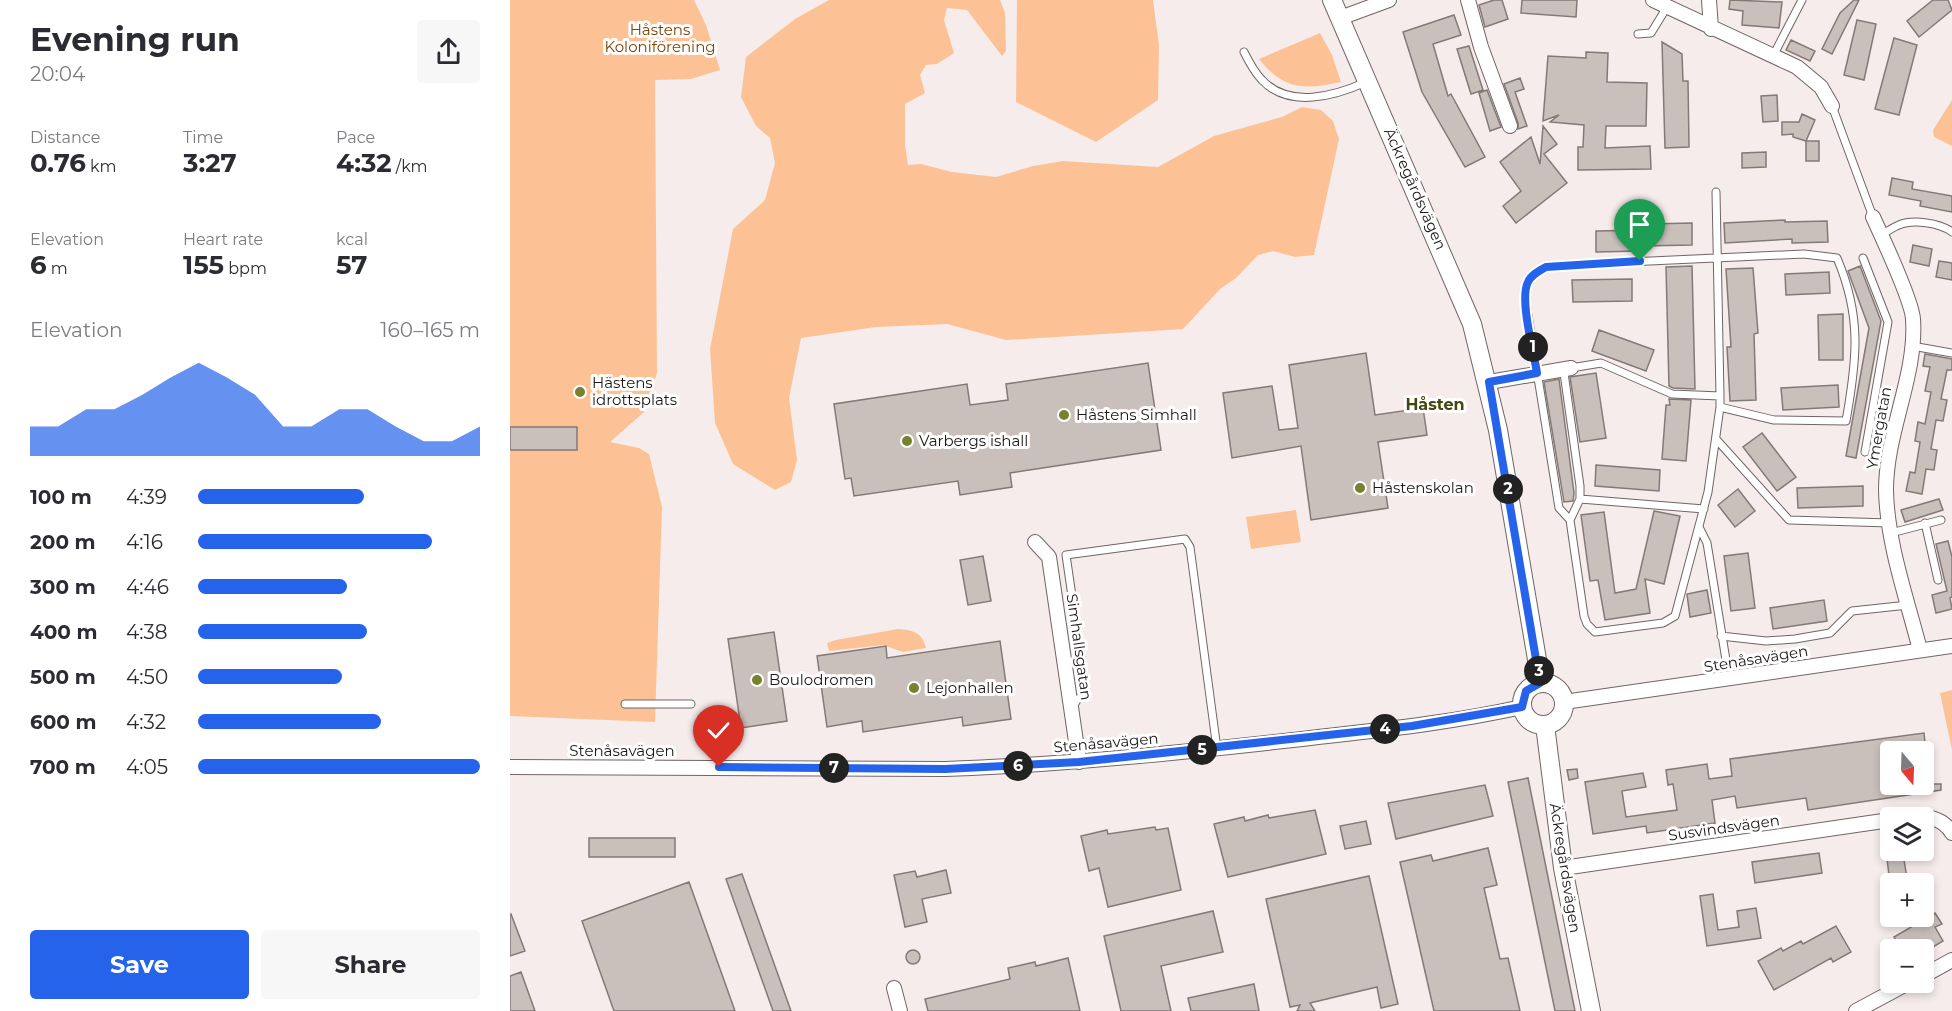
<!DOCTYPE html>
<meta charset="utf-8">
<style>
body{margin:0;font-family:Montserrat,sans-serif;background:#f7f7f7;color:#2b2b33;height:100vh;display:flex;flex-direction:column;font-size:22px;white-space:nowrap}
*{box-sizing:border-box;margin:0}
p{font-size:20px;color:#7c7c81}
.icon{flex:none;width:33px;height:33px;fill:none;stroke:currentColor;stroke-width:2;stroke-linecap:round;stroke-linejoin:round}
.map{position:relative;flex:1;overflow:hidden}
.details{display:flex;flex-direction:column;background:#fff;width:510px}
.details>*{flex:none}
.needle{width:39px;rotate:161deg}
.fabs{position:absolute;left:1370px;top:741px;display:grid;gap:12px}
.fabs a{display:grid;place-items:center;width:54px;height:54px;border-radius:6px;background:#fff;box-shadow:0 3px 9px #0003;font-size:30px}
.pin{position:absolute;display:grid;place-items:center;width:51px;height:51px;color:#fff;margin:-62px -26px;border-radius:50% 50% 50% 0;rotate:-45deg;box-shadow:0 0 6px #0007}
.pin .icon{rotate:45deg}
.km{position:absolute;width:30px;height:30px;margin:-15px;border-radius:50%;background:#222;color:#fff;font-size:16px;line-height:30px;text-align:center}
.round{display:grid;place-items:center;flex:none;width:63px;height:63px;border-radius:6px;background:#f7f7f7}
.summary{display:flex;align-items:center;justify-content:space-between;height:102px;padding:0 30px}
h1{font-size:33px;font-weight:700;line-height:45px}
.stats{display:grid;grid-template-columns:repeat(3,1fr);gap:9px;height:102px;padding:6px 30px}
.stats div{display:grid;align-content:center}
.stats b{font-size:26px;font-weight:700}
.stats small{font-size:16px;font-weight:400}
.stats p{font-size:16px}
.chart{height:168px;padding:12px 30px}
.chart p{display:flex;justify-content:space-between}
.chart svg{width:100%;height:108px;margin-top:6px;fill:#2563eb;opacity:.7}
.primary-button{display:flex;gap:12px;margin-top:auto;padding:12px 30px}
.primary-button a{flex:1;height:69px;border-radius:6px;background:#2563eb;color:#fff;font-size:24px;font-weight:700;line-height:69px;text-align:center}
.primary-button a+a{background:#f7f7f7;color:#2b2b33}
ul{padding:0 30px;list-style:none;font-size:20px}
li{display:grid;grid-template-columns:96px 72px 1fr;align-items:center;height:45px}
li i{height:15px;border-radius:8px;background:#2563eb}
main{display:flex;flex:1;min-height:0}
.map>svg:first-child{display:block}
.green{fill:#fcc296}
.building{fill:#c9c0bc;stroke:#837a77;stroke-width:1.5}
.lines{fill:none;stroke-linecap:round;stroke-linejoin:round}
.lane-casing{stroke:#6f6665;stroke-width:9}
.street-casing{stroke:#6f6665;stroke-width:16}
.secondary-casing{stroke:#6f6665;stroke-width:20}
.lane{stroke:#fff;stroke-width:7}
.street{stroke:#fff;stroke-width:14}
.secondary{stroke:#fff;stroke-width:18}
.route-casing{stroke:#fff;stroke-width:12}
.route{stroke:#2563eb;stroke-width:8}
.poi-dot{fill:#78812d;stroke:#fff;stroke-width:2}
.labels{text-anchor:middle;stroke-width:6;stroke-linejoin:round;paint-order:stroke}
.park-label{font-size:15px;fill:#7e4407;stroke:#fff}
.street-label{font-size:15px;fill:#1c1818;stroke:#fff}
.poi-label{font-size:15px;fill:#1c1818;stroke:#fff;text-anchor:start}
.neighbourhood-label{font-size:16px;font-weight:bold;fill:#43490d;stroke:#fff}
</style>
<main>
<section class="details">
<div class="summary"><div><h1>Evening run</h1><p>20:04</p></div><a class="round"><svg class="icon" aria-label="share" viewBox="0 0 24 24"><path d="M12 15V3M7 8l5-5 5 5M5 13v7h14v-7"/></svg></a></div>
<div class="stats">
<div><p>Distance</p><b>0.76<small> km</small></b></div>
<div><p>Time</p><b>3:27</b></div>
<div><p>Pace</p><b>4:32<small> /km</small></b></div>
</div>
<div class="stats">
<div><p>Elevation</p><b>6<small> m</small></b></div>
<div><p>Heart rate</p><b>155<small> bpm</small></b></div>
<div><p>kcal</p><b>57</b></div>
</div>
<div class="chart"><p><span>Elevation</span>160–165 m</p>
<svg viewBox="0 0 160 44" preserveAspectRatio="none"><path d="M0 44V32L10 32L20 25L30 25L40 19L50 12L60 6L70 12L80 19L90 32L100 32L110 25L120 25L130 32L140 38L150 38L160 32V44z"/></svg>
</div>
<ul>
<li><b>100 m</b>4:39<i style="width:59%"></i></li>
<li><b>200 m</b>4:16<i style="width:83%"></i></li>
<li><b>300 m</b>4:46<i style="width:53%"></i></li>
<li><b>400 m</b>4:38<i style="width:60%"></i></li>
<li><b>500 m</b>4:50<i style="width:51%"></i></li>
<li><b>600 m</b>4:32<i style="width:65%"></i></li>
<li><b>700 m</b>4:05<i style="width:100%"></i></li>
</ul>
<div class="primary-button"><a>Save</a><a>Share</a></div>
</section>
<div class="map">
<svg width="1442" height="1011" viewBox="0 0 1442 1011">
<rect width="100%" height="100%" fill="#f6eceb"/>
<path class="green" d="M 0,0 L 184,0 L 196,25 L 210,70 L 181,79 L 145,80 L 147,373 L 134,412 L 100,442 L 129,448 L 139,454 L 152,507 L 145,722 L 0,716 Z
M 319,0 L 490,0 L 495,13 L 496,51 L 492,56 L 457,10 L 437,8 L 434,20 L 444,53 L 427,64 L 416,65 L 410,75 L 415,93 L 395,104 L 395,145 L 398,165 L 411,164 L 442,172 L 486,177 L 523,166 L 553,161 L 648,167 L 704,136 L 772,117 L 792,107 L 811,110 L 823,121 L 829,139 L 804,255 L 785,257 L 763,251 L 748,255 L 726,278 L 710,289 L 673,329 L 496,340 L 437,324 L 366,327 L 291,338 L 279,398 L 287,460 L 281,482 L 265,490 L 223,464 L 205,423 L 200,349 L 223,229 L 255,200 L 265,163 L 260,138 L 246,126 L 231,97 L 236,57 L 285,19 Z
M 507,0 L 643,0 L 649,45 L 648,100 L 586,142 L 506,102 Z
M 810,33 L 822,55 L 831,82 C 795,90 773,90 749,59 Z
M 1442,100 L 1442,146 L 1424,137 L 1423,130 Z
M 786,510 L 791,542 L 741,549 L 736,517 Z
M 388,629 C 403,630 413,633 416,648 L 393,652 L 373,645 L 319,651 L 317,643 L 326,640 Z
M 1442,690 L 1442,750 L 1430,693 Z"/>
<path class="building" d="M 984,0 L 992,0 L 998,19 L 975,27 L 969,5 Z
M 1012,0 L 1067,0 L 1066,17 L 1011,13 Z
M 1220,0 L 1272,2 L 1269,28 L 1232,25 L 1233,11 L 1219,9 Z
M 1344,0 L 1349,0 L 1322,54 L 1312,49 L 1330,13 Z
M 1423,0 L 1438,0 L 1442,10 L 1409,37 L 1397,21 Z
M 944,15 L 951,35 L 923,44 L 938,96 L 941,94 L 975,157 L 955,167 L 912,92 L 893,32 Z
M 1347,20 L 1366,24 L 1354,80 L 1334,75 Z
M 1384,38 L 1407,45 L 1389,115 L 1365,109 Z
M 1281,40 L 1305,51 L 1300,61 L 1276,50 Z
M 1152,42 L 1172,54 L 1173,81 L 1178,81 L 1179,147 L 1155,148 Z
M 959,46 L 973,90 L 961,94 L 947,49 Z
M 1076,52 L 1098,53 L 1097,82 L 1137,83 L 1136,126 L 1096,126 L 1095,148 L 1140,146 L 1141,169 L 1068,170 L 1068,147 L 1073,147 L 1074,125 L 1040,122 L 1049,115 L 1033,121 L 1038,56 L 1076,58 Z
M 1010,78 L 1014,89 L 1005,92 L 1017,126 L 1008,129 L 1008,123 L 994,84 Z
M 977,90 L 991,127 L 980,131 L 969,93 Z
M 1267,95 L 1268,121 L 1253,122 L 1251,96 Z
M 1292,114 L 1305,120 L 1296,141 L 1283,137 L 1283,134 L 1272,135 L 1272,122 L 1289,122 Z
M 1033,126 L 1047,144 L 1034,154 L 1057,183 L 1006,223 L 993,206 L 1011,191 L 990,162 L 1021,137 L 1030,164 Z
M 1296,141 L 1309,141 L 1309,161 L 1296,161 Z
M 1256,152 L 1256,167 L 1232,168 L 1232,153 Z
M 1382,178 L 1403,182 L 1402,189 L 1442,196 L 1442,212 L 1410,206 L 1411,201 L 1379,195 Z
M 1275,220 L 1275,222 L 1317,221 L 1318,242 L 1282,243 L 1282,239 L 1215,243 L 1214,223 Z
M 1182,223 L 1182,245 L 1130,246 L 1130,251 L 1086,252 L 1086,231 L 1138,230 L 1138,224 Z
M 1403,245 L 1422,249 L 1419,266 L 1400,262 Z
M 1429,261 L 1442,263 L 1442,280 L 1426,277 Z
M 1182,266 L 1185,389 L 1163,388 L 1159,386 L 1156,267 Z
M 1350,266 L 1371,321 L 1346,458 L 1336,456 L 1359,328 L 1338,271 Z
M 1243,268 L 1248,333 L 1244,334 L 1246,400 L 1220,401 L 1217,347 L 1221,347 L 1216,269 Z
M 1319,272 L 1320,293 L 1276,295 L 1275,274 Z
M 1122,279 L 1122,301 L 1063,302 L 1062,280 Z
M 1333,314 L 1333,360 L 1309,360 L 1308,315 Z
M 1089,330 L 1144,350 L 1136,371 L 1082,351 Z
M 856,353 L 865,415 L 913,408 L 917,435 L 868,442 L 878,508 L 801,520 L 791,446 L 722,458 L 713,393 L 762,386 L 769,430 L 788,428 L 779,365 Z
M 1415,354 L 1442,359 L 1442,370 L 1437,370 L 1431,399 L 1437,400 L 1433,421 L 1426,420 L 1421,449 L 1427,450 L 1424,470 L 1416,469 L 1412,494 L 1396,491 L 1400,472 L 1405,473 L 1410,442 L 1405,441 L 1408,422 L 1415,424 L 1421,392 L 1415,391 L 1420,367 L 1413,366 Z
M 638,363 L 651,450 L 500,473 L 502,487 L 450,495 L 448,481 L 344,496 L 341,478 L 335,479 L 324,404 L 457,384 L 460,405 L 498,400 L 496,384 Z
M 1086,373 L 1096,438 L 1070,442 L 1060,377 Z
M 1049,379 L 1064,493 L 1063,501 L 1054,502 L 1034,382 Z
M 1328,385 L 1329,407 L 1273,410 L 1271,388 Z
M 1159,399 L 1181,400 L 1176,461 L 1152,459 L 1156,405 L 1160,405 Z
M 0,427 L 67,427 L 67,450 L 0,450 Z
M 1252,433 L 1286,477 L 1267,491 L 1233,447 Z
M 1086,465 L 1150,470 L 1149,491 L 1085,486 Z
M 1353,486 L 1353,506 L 1288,508 L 1287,488 Z
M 1228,489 L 1245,511 L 1225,527 L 1208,505 Z
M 1429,499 L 1433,510 L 1395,522 L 1391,510 Z
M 1144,511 L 1170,516 L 1154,584 L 1135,579 L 1140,613 L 1095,620 L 1088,580 L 1080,581 L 1071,515 L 1094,512 L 1105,593 L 1126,589 Z
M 1438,541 L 1442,557 L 1442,597 L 1440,598 L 1442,609 L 1426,613 L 1422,595 L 1437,591 L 1426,544 Z
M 1238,553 L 1245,608 L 1221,611 L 1214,556 Z
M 473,556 L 481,601 L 458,605 L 450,560 Z
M 1197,590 L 1201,613 L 1180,617 L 1177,594 Z
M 1314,600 L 1317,621 L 1263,629 L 1260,608 Z
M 264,632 L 277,721 L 231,728 L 218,639 Z
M 490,641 L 501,719 L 453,726 L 452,717 L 353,732 L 352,721 L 317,727 L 307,656 L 376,646 L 377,658 Z
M 1414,733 L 1416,752 L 1380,752 L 1380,784 L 1431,784 L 1431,790 L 1298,810 L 1296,798 L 1227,808 L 1225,796 L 1202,800 L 1205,823 L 1137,833 L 1136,826 L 1083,834 L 1075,782 L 1133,773 L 1136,787 L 1112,791 L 1116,817 L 1167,810 L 1163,784 L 1158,785 L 1156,770 L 1197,764 L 1199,779 L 1222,776 L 1220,759 Z
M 1067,769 L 1068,778 L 1059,780 L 1057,770 Z
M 1018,778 L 1065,1011 L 1045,1011 L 998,782 Z
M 975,785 L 983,816 L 886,839 L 878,803 Z
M 805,810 L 816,854 L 718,877 L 704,824 L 734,817 L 735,821 L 758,815 L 759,818 Z
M 856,821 L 861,844 L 835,849 L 830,826 Z
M 645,827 L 646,830 L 658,828 L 671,890 L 598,907 L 589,868 L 579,871 L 571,836 L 597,830 L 598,834 Z
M 79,838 L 165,838 L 165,857 L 79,857 Z
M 978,848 L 987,885 L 974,888 L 990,959 L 998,958 L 1010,1011 L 924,1011 L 890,862 L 921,855 L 923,861 Z
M 1376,850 L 1419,850 L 1419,857 L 1394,860 L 1398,884 L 1380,884 Z
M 1309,853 L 1312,873 L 1245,883 L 1242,862 Z
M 436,870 L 441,893 L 412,899 L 417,922 L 395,927 L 384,875 L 405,871 L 407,877 Z
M 232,874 L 281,1011 L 263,1011 L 216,879 Z
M 859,876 L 888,1004 L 871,1008 L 867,987 L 800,1003 L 805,1011 L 787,1011 L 790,1005 L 780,1007 L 756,899 Z
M 179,882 L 225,1011 L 104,1011 L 72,921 Z
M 1203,894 L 1208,930 L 1229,927 L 1227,911 L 1246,908 L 1251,938 L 1197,946 L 1190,896 Z
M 703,911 L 713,952 L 651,966 L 661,1011 L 611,1011 L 594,936 Z
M 1425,913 L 1432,924 L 1425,927 L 1433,941 L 1413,953 L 1407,943 L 1391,950 L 1384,937 Z
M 1,914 L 15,951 L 0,956 L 0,915 Z
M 1326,926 L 1341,952 L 1323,962 L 1321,958 L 1264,990 L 1248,961 L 1271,948 L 1273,951 L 1291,941 L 1293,944 Z
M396 957a7 7 0 1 1 14 0a7 7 0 1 1-14 0Z
M 558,958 L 570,1011 L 418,1011 L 415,999 L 500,979 L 498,968 L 525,962 L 526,966 Z
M 11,972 L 25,1011 L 0,1011 L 0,976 Z
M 744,984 L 749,1011 L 681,1011 L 678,998 Z"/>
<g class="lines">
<defs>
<path id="lane" d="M 1128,34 L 1141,33 L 1157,7
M 734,52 C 739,62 744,72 752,80 C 779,109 825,96 856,82
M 1263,56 L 1292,0
M 1322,106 L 1363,217
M 1206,192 L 1210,396 L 1210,407 L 1198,492 L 1165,616 L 1153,623 L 1085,632 L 1077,624 L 1074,616 L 1060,520 L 1070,499 L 1070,486 L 1054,373 L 1061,368 L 1091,363 L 1162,394 L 1210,396
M 1371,235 C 1377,232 1383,227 1389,225 C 1403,219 1430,223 1442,232
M 1353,258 L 1378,322 L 1355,452
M 1402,346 L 1442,353
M 1360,424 L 1383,430
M 1206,439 L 1279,520 L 1380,523
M 1070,499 L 1194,509
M 1060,520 L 1049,508 L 1015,297 C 1018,273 1031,267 1053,265 L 1294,254 L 1327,258 C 1352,317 1347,359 1336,421 L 1264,420 L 1210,407
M 1415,523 L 1428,580
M 1189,527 L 1197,543 L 1216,660
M 1381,533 L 1431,520
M 1211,636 L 1256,641 L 1285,639 L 1320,633 L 1342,611 L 1398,605
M 115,704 L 181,704
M 563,707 L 567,700 L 576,692 L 556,555 L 675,539 L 680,547 L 707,749"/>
<path id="street" d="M 958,0 L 971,47 L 1000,126
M 1143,0 L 1287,67 L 1311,87 L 1322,106
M 1199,0 L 1201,29
M 830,18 L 879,0
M 1363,217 C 1372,237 1402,300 1403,319 C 1407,375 1376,432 1376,490 C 1377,543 1397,599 1410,650
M 979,382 L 1061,368
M 525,542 L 539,557 L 569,762
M 1054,702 L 1442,646
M 0,767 L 435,769 C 551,765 667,753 783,740 C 860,731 936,724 1012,707
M 1397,818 C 1416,815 1432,817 1442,833
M 1053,868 L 1380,820
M 1413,976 L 1442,960
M 384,988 L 390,1011
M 1346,1011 L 1400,982"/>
<path id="secondary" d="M 822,0 L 962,324 L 988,430 L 1031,683
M1012 704a21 21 0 1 1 42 0a21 21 0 1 1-42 0Z
M 1035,725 L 1053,868 L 1081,1011"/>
</defs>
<use href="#lane" class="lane-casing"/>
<use href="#street" class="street-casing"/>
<use href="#secondary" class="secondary-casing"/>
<use href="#lane" class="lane"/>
<use href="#street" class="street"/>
<use href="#secondary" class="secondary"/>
</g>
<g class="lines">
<defs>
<path id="route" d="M 209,767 L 435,769 L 569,762 L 902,726 L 1012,707 L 1016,691 L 1030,683 L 979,382 L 1027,373 C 1024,353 1009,299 1018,282 C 1021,275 1029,271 1036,267 L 1130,261"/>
</defs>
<use href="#route" class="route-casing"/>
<use href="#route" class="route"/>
</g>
<g class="poi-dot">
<circle cx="70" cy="392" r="6"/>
<circle cx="554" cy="415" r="6"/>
<circle cx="397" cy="441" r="6"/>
<circle cx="850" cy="488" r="6"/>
<circle cx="247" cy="680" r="6"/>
<circle cx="404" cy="688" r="6"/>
</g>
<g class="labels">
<g class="park-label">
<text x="150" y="35">Håstens<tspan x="150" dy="17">Koloniförening</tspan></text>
</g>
<g class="street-label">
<text transform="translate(905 189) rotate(66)" y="5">Äckregårdsvägen</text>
<text transform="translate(1369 428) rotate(-80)" y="5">Ymergatan</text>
<text transform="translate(569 647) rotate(82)" y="5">Simhallsgatan</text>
<text transform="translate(1246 659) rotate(-9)" y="5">Stenåsavägen</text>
<text transform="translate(596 743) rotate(-5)" y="5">Stenåsavägen</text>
<text x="112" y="756">Stenåsavägen</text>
<text transform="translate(1214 828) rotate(-8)" y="5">Susvindsvägen</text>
<text transform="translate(1055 868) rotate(81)" y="5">Äckregårdsvägen</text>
</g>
<g class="poi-label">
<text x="82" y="388">Hästens<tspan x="82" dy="17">idrottsplats</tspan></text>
<text x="566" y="420">Håstens Simhall</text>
<text x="409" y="446">Varbergs ishall</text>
<text x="862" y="493">Håstenskolan</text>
<text x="259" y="685">Boulodromen</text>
<text x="416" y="693">Lejonhallen</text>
</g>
<g class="neighbourhood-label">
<text x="925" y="410">Håsten</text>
</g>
</g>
</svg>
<div class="fabs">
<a><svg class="needle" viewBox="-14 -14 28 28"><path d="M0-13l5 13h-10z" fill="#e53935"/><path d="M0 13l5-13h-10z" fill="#7c7c81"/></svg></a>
<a><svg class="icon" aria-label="layers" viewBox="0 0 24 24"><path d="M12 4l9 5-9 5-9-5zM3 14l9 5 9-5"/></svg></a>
<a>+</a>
<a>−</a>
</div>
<div class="pin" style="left:1130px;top:261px;background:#1e9e55"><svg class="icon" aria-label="arrive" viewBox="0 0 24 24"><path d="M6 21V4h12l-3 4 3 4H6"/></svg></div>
<div class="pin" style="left:209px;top:767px;background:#d93025"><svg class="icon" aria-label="check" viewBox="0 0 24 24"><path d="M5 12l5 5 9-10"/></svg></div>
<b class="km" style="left:1023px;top:347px">1</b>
<b class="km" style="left:998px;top:489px">2</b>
<b class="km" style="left:1029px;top:671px">3</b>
<b class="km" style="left:875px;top:729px">4</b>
<b class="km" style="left:692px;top:750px">5</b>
<b class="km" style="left:508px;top:766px">6</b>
<b class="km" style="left:324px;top:768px">7</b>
</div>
</main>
